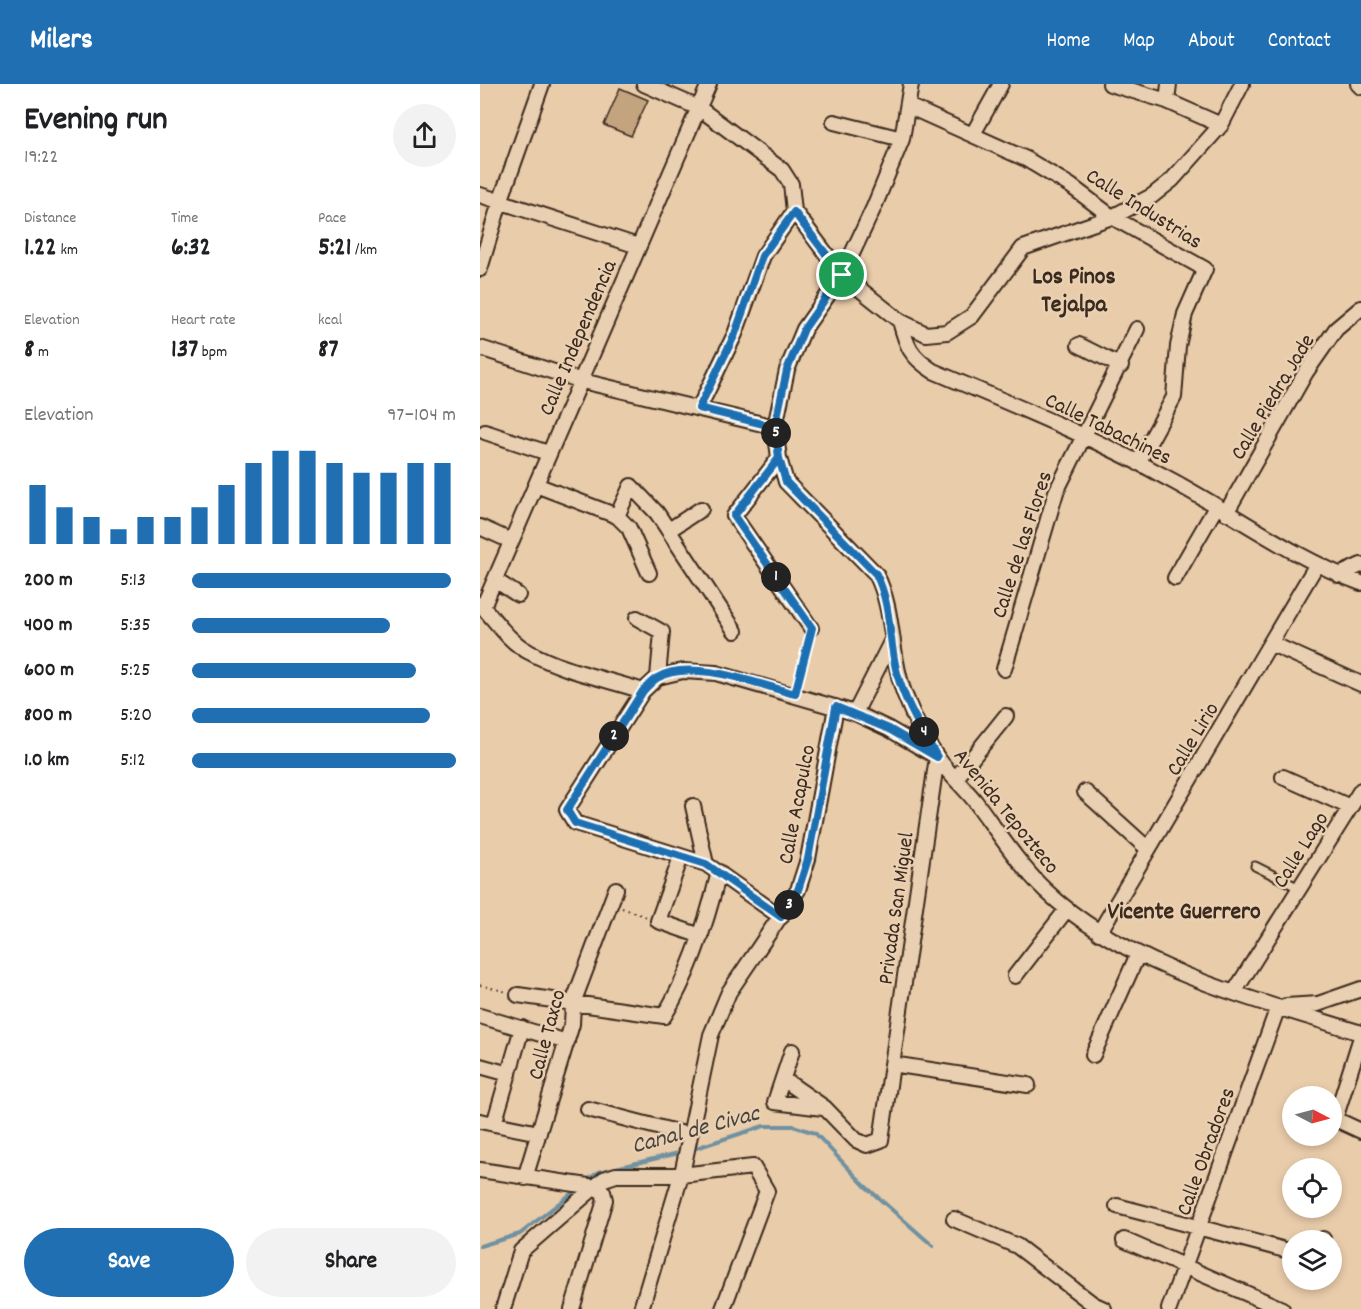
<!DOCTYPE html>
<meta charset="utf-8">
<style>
body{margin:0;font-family:Dekko,sans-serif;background:#f2f2f2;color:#202124;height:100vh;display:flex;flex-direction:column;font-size:22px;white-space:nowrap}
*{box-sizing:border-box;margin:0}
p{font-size:20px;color:#757577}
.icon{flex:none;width:33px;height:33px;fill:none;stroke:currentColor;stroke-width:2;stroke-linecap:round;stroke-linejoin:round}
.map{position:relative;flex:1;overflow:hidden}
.sheet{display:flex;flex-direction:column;background:#fff;width:480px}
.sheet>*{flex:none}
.needle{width:39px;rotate:96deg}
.buttons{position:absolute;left:802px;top:1002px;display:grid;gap:12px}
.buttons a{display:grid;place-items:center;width:60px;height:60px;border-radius:50%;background:#fff;box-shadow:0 3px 9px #0003;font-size:30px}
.pin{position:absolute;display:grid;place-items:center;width:51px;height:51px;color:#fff;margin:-26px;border:3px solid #fff;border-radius:50%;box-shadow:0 2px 6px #0007}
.km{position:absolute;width:30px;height:30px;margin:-15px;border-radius:50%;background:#222;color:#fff;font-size:16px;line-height:30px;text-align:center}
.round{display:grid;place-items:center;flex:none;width:63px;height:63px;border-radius:32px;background:#f2f2f2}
.overview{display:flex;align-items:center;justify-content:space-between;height:102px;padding:0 24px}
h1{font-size:33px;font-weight:700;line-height:45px}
.figures{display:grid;grid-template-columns:repeat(3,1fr);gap:9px;height:102px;padding:6px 24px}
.figures div{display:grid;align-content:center}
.figures b{font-size:26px;font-weight:700}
.figures small{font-size:16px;font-weight:400}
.figures p{font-size:16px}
.chart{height:168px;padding:12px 24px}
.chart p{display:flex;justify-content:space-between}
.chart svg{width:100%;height:108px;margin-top:6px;stroke:#1f6fb2;stroke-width:6}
.cta{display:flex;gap:12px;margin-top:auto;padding:12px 24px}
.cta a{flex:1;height:69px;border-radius:36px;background:#1f6fb2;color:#fff;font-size:24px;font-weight:700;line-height:69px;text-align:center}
.cta a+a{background:#f2f2f2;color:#202124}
ul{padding:0 24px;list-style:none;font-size:20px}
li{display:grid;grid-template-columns:96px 72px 1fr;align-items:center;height:45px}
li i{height:15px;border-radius:8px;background:#1f6fb2}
header{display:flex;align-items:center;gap:36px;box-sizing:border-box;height:84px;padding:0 30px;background:#1f6fb2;color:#fff}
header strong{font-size:28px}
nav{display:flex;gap:33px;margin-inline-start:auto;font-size:21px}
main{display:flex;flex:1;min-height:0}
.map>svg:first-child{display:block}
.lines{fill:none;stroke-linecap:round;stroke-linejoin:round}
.stream{stroke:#7091a0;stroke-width:4}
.building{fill:#c4a47f;stroke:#3b2a1e;stroke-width:1.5}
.service-casing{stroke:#3b2a1e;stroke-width:11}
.minor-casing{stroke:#3b2a1e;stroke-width:18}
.path{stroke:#3b2a1e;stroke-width:2;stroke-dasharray:1.5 4.5;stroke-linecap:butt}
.service{stroke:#ead0b2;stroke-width:7}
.minor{stroke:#ead0b2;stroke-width:14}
.route-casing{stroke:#fff;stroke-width:12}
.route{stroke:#1f6fb2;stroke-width:8}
.labels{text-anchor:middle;stroke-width:5;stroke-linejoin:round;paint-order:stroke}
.street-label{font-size:22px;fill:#3b2a1e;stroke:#ead0b2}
.neighbourhood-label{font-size:24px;font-weight:bold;fill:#3b2a1e;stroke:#ead0b2}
.water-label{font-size:24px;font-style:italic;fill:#48443e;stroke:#ead0b2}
</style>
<header>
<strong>Milers</strong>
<nav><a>Home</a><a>Map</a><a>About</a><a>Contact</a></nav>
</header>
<main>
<section class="sheet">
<div class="overview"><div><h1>Evening run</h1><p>19:22</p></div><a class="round"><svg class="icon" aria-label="share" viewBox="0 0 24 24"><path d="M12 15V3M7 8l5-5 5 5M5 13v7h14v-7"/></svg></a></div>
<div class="figures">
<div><p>Distance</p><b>1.22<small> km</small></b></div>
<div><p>Time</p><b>6:32</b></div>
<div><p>Pace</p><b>5:21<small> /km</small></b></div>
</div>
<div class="figures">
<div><p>Elevation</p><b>8<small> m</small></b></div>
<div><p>Heart rate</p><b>137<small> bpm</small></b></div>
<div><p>kcal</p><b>87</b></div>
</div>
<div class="chart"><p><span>Elevation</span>97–104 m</p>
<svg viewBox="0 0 160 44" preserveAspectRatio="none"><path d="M5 44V20M15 44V29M25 44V33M35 44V38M45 44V33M55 44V33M65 44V29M75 44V20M85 44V11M95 44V6M105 44V6M115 44V11M125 44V15M135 44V15M145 44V11M155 44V11"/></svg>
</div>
<ul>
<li><b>200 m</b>5:13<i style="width:98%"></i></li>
<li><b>400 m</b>5:35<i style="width:75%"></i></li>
<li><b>600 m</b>5:25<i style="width:85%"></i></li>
<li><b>800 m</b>5:20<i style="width:90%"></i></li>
<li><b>1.0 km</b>5:12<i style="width:100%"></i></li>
</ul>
<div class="cta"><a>Save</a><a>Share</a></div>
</section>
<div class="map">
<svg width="881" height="1225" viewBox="0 0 881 1225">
<rect width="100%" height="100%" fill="#e9ccaa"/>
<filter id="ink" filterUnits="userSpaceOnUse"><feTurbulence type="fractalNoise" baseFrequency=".0167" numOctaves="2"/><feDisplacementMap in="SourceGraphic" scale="12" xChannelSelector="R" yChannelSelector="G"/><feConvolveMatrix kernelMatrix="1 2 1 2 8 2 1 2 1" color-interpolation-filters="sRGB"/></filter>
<g filter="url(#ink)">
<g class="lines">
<path class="stream" d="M 210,1066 L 284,1042 L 313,1042 L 335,1049 L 385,1102 L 453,1162
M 105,1098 L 119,1088 L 203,1068
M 0,1162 L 40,1150 L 97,1105"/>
</g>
<path class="building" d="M 140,4 L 168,16 L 151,52 L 124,41 Z"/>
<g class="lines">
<defs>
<path id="service" d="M 775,782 L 819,804"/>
<path id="minor" d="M 164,0 L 219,24 L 302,86 L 311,100 L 314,127 L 362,191 L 420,237 L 446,250 L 467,248 L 492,232 L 543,164 L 632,133 L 672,112 L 692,96 L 741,41 L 762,0
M 431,0 L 422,55 L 394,123 L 362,191 L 324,245 L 307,286 L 295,343 L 299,374 L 306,398 L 396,490 C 416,529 409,575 427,616 C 434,635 445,656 457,673 C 467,688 483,702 495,717 C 517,747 539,781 565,806 C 648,885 774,915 881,949
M 630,0 L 687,17 L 741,41
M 878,0 L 881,3
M 687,17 L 689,0
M 428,22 L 546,75 L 591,102 L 632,133 L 725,185 L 705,230 L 698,262 L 694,313 L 658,379
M 354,38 L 422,55
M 493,50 L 521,0
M 0,111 L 158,162
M 0,185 L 20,118 L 62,0
M 420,237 C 427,263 430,272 453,287 C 533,321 613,353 689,395 C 753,429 813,474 881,499
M 599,261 L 641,282
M 0,264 L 102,297 L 295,343
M 219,324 L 255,250 L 283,172 L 314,127
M 5,348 L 68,369
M 299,374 L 254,432 L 331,544
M 56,401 L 137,432 L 149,444 L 169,489
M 746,429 L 826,288 L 856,245 L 881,224
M 137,432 L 151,402 L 177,429 L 255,547
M 0,443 L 31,457
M 189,446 L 221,425
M 859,491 L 881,481
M 695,494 L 736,423
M 15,496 L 38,511
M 0,520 C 16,537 28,557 49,568 C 83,587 126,595 163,607
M 3,523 L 229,0
M 157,534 L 182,548 L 178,593
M 792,560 L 881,600
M 524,585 L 576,408 L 657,245
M 375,629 L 411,558
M 477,693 L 526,632
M 803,693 L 870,723
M 605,708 L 668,765
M 213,722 L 226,780
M 201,773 L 178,837 L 221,852
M 301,833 L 226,780 L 95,739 L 87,726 L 94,715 L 163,607 L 178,593 L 203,587 L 236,589 L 375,629 L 409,645 L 457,673 L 401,1056 L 387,1061 L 376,1056 L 345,1024 L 303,995
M 619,849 L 837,480
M 535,892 L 587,825
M 755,907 L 881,706
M 38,911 L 184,932 C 211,888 227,837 239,788
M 806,922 L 838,920 L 881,905
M 0,932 L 87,958
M 881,953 L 855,1035 L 881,1047
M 312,967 L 295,1018 L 343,1024
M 613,971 L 658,870
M 412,980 L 548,1001
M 0,982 L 29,990
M 108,1025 L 208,1051
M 0,1037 L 59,1049
M 14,1040 L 42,944
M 0,1086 L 115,1103 L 123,1108 L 125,1116 L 92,1225
M 45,1094 L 92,940 L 93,919 L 136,805
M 637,1122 L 813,1168
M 474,1135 L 537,1162 L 613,1220 L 624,1225
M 644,1156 L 802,1225
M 842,1156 L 843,1155
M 23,1225 L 41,1167 L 124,1095 L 136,1091 L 201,1091 L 273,1083 L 287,1107 L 243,1225
M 161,1225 L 203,1085 L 231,951 L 249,908 L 318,806 L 328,775 L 356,623
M 689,1225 L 798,923"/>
</defs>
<use href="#service" class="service-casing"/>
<use href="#minor" class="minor-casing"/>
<path class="path" d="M 318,599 L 329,555
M 142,824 L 167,833
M 0,901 L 27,908"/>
<use href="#service" class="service"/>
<use href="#minor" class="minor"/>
</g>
</g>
<g class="lines" filter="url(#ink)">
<defs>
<path id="route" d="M 362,191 L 324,245 L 307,286 L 295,343 L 299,374 L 254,432 L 332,544 L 315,610 C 280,601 210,573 177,594 C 172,597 167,603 163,607 L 87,726 L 95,739 L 226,780 L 301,833 L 318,806 L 328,775 L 356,623 L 409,645 L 457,673 C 442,646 425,619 417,589 C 408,555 412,522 396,490 L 306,398 L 299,374 L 295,343 L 219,324 L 255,250 L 282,172 L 314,128 L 362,191"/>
</defs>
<use href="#route" class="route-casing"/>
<use href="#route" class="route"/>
</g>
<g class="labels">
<g class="street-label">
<text transform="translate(665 123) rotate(32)" y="8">Calle Industrias</text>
<text transform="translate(96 253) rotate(-67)" y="8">Calle Independencia</text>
<text transform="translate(791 312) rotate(-59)" y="8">Calle Piedra Jade</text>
<text transform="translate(629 343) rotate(26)" y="8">Calle Tabachines</text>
<text transform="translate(540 460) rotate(-72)" y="8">Calle de las Flores</text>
<text transform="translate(711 654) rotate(-59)" y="8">Calle Lirio</text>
<text transform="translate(315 720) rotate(-79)" y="8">Calle Acapulco</text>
<text transform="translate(528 726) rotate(51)" y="8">Avenida Tepozteco</text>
<text transform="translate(819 765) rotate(-58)" y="8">Calle Lago</text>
<text transform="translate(414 824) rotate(-82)" y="8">Privada San Miguel</text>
<text transform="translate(65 950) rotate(-75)" y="8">Calle Taxco</text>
<text transform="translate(724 1067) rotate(-70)" y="8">Calle Obradores</text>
</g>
<g class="neighbourhood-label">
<text x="594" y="199">Los Pinos<tspan x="594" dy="28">Tejalpa</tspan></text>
<text x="704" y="834">Vicente Guerrero</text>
</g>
<g class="water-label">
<text transform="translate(215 1044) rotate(-15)" y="8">Canal de Civac</text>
</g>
</g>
</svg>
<div class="buttons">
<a><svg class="needle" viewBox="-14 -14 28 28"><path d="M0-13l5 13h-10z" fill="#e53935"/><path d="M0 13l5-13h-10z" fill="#757577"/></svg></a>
<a><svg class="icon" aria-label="locate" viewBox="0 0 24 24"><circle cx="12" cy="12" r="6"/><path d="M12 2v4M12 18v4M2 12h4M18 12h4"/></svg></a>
<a><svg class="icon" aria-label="layers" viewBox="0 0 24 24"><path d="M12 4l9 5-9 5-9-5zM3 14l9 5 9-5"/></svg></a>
</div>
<div class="pin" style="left:362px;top:191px;background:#1e9e55"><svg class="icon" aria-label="arrive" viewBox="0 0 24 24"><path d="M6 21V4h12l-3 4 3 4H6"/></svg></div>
<b class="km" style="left:296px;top:493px">1</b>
<b class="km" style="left:134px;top:652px">2</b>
<b class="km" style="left:309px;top:821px">3</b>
<b class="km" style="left:444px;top:648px">4</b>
<b class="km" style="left:296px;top:349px">5</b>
</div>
</main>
